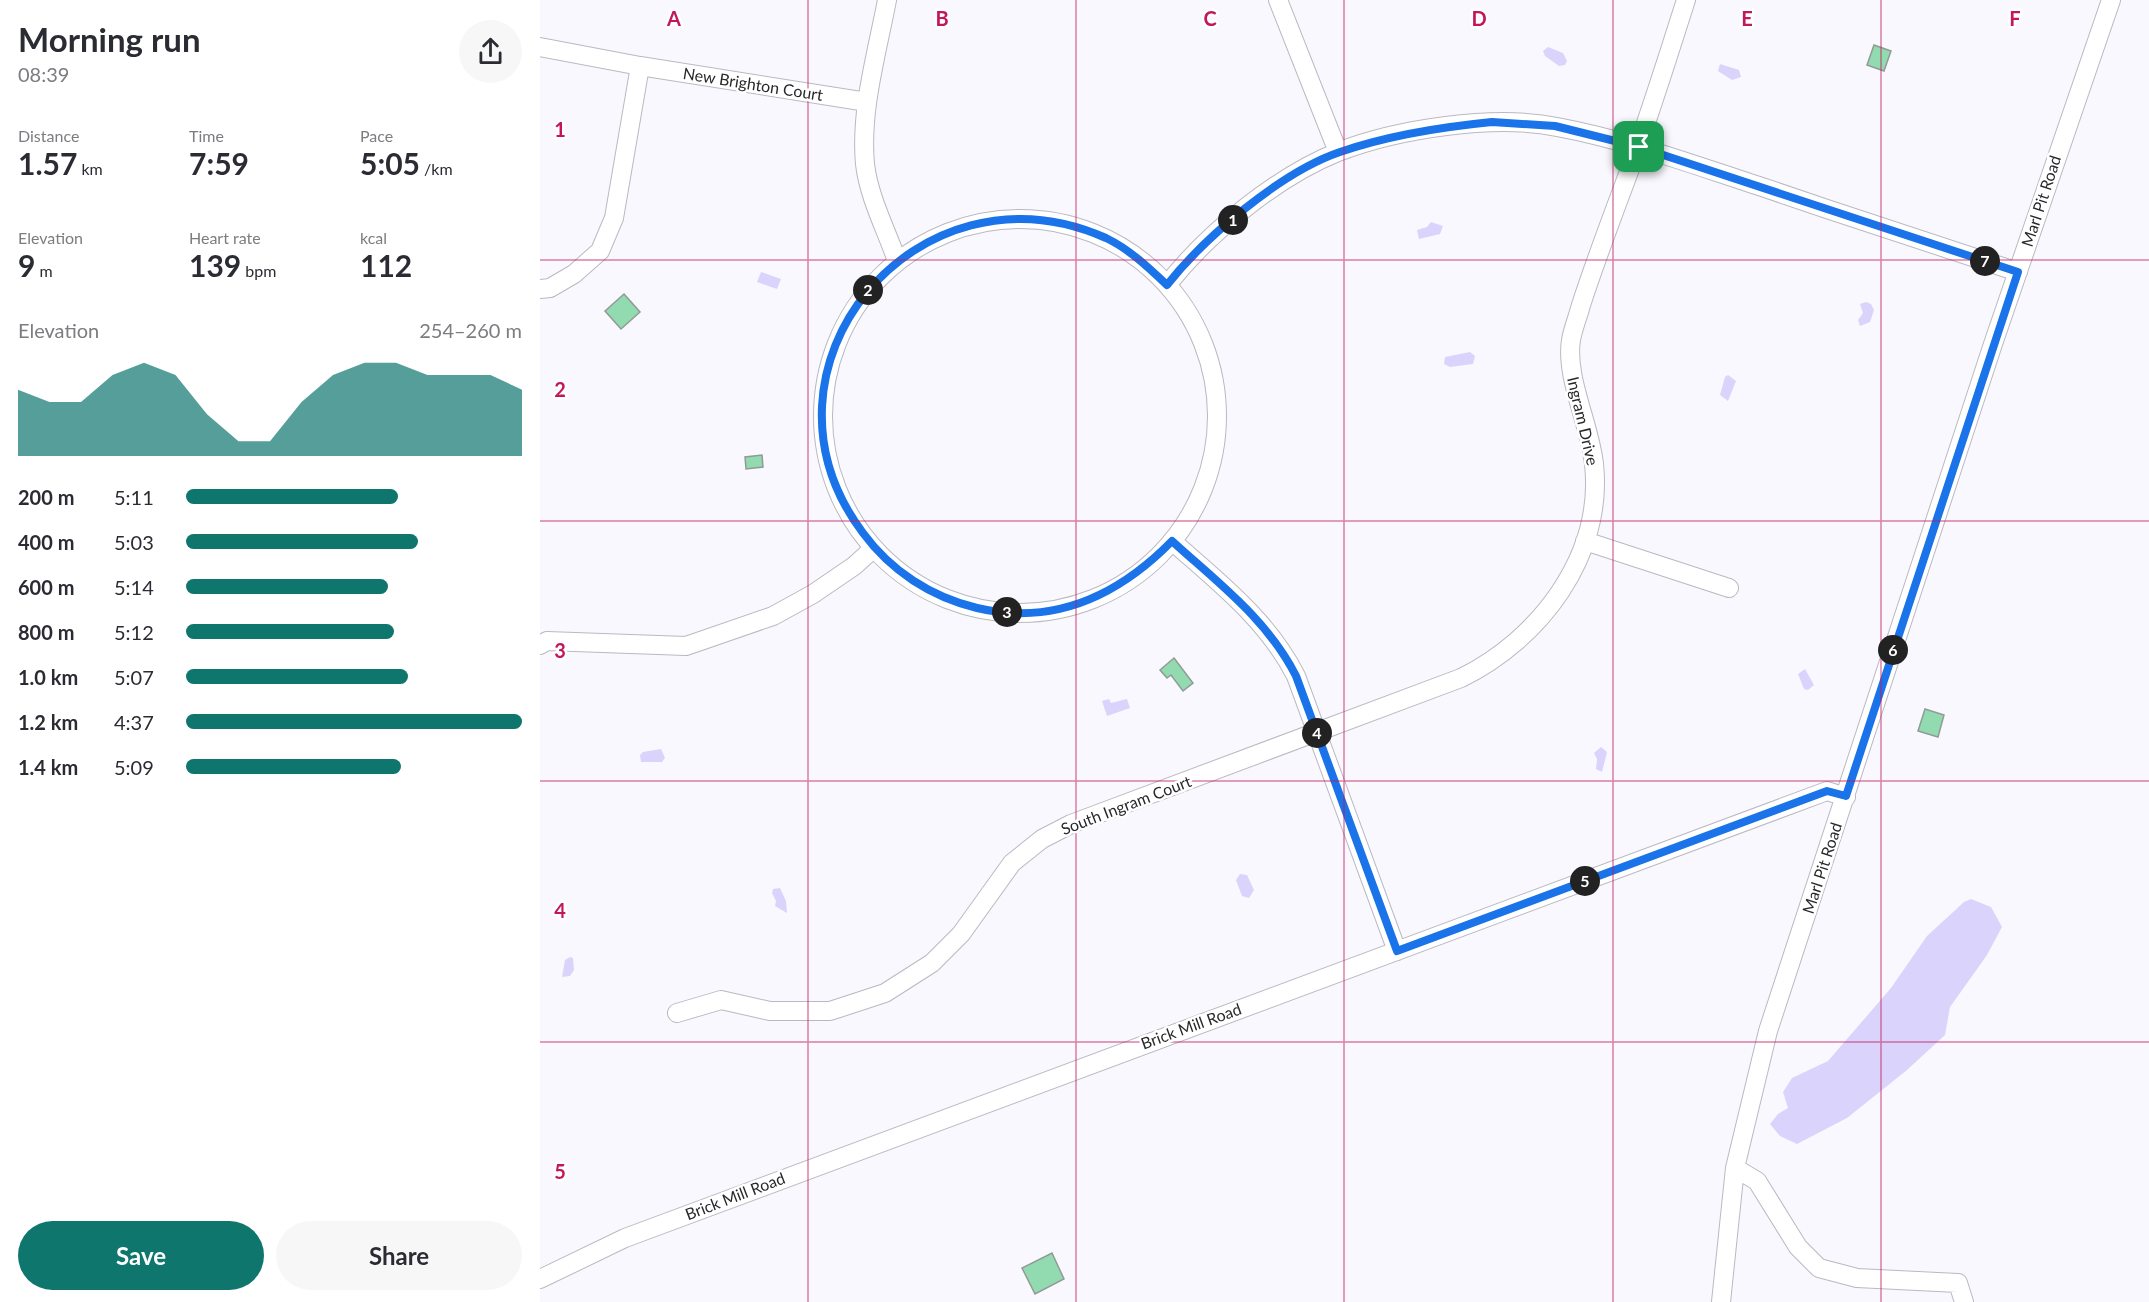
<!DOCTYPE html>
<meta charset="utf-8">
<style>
body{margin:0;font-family:Lato,sans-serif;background:#f7f7f7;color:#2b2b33;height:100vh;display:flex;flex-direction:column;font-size:22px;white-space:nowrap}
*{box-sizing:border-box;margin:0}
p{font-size:20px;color:#7c7c81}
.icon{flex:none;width:33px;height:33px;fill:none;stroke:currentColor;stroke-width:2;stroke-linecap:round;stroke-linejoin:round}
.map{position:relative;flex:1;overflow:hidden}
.side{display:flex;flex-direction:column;background:#fff;width:540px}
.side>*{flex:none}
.pin{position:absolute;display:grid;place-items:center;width:51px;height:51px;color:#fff;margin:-26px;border-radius:12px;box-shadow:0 3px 9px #0006}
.km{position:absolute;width:30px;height:30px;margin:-15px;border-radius:50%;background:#222;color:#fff;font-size:16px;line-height:30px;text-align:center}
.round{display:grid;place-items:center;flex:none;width:63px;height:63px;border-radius:32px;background:#f7f7f7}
.head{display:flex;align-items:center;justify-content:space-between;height:102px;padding:0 18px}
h1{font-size:33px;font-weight:700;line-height:45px}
.stats{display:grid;grid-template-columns:repeat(3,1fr);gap:9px;height:102px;padding:6px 18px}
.stats div{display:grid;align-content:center}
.stats b{font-size:30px;font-weight:700}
.stats small{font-size:16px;font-weight:400}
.stats p{font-size:16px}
.chart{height:168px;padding:12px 18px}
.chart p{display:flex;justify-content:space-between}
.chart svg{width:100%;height:108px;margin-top:6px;fill:#0f766e;opacity:.7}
.button{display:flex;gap:12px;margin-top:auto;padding:12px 18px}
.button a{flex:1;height:69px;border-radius:36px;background:#0f766e;color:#fff;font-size:24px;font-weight:700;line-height:69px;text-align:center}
.button a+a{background:#f7f7f7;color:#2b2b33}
ul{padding:0 18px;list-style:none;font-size:20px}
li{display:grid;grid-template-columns:96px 72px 1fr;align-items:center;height:45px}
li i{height:15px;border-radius:8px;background:#0f766e}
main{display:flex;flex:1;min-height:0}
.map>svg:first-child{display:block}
.water{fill:#dad3fb}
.building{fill:#92dab0;stroke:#919b95;stroke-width:1.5}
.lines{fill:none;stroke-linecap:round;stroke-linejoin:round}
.minor-casing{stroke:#bab9c2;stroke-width:20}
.minor{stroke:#fff;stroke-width:18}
.route-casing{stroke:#fff;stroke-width:12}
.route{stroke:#1a73e8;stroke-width:8}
.grid{fill:none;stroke:#c2185b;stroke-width:1.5;stroke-opacity:0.55}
.labels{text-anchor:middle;stroke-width:5;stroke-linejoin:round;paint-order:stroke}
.street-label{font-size:16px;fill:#28282b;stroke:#fff}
.grid-label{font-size:20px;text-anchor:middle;font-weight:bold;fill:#c2185b;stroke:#fff;stroke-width:5;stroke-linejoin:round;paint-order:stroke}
</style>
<main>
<section class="side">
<div class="head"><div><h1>Morning run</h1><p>08:39</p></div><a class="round"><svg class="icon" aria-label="share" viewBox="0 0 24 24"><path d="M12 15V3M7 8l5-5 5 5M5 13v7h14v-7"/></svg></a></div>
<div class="stats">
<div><p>Distance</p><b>1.57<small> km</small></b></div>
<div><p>Time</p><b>7:59</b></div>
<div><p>Pace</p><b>5:05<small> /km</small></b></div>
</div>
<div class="stats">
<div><p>Elevation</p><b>9<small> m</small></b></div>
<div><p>Heart rate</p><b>139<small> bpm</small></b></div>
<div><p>kcal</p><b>112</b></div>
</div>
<div class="chart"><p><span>Elevation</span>254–260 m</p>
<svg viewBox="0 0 160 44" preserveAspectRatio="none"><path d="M0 44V17L10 22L20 22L30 11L40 6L50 11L60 27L70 38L80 38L90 22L100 11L110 6L120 6L130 11L140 11L150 11L160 17V44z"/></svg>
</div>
<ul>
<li><b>200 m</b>5:11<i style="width:63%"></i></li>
<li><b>400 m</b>5:03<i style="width:69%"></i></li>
<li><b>600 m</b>5:14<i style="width:60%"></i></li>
<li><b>800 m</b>5:12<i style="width:62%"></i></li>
<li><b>1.0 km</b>5:07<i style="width:66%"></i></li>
<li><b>1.2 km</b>4:37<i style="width:100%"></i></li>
<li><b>1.4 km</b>5:09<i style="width:64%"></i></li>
</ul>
<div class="button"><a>Save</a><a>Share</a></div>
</section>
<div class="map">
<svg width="1609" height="1302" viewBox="0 0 1609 1302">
<rect width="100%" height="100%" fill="#f9f8fe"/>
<path class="water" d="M 1008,47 L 1023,53 L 1027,61 L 1025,65 L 1019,66 L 1005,56 L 1003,51 Z
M 1180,64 L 1199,70 L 1201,77 L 1192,80 L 1178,71 Z
M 891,222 L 903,226 L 900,234 L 879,239 L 877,230 L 887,227 Z
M 221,272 L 241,279 L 237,289 L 217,282 Z
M 1326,302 L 1331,304 L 1334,310 L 1330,322 L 1320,326 L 1318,320 L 1323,313 L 1320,304 Z
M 930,352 L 935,356 L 933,364 L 910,367 L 904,364 L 905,357 Z
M 1188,375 L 1196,381 L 1188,401 L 1180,395 L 1185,377 Z
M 1265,669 L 1274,685 L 1268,690 L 1264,689 L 1258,674 Z
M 569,699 L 571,703 L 587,699 L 590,708 L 567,716 L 562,701 Z
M 1061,747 L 1067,752 L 1062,772 L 1056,769 L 1057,759 L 1054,753 Z
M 121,749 L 125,758 L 122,762 L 101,762 L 100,755 L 103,752 Z
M 700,874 L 707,875 L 714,890 L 709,898 L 702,896 L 696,880 Z
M 240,888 L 246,901 L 247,913 L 235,906 L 236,901 L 232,893 L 233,889 Z
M 1431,899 L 1451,907 L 1462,927 L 1447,955 L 1410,1007 L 1405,1035 L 1367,1070 L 1307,1118 L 1257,1144 L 1240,1136 L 1230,1124 L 1238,1114 L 1248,1108 L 1243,1092 L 1252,1078 L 1288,1061 L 1351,988 L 1387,936 L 1424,902 Z
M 30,957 L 33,958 L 34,970 L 30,976 L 22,977 L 25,960 Z"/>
<path class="building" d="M 1334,45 L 1351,51 L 1344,71 L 1327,65 Z
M 84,294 L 100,312 L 81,329 L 65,311 Z
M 222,455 L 223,467 L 206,469 L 205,457 Z
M 634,658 L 653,683 L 643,691 L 631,675 L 627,678 L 620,670 Z
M 1385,709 L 1404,715 L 1398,737 L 1378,731 Z
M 512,1253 L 524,1279 L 495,1294 L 482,1268 Z"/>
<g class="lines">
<defs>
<path id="minor" d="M 347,0 C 337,53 320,110 325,164 C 329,198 346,229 357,261
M 738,0 L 798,152
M 0,47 L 100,66 L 74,218 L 60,251 L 34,274 L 10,288 L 0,289
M 100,66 L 327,102
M283 416a197 197 0 1 1 394 0a197 197 0 1 1-394 0Z
M 627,285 C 668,233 736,177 798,152 C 857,129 954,114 1017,127 C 1087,140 1154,165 1222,187 C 1307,216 1392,244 1478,272
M 632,541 C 678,582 727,619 756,676 L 857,951
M 1045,541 L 1189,588
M 0,645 L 7,641 L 146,646 L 233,616 L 273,594 L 314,566 L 334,548
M 137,1013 L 181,1000 L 230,1011 L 290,1011 L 345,993 L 392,963 L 421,934 L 472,863 L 502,839 L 531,824 L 921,678 C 999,640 1064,556 1054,464 C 1050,425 1025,377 1031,340 C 1033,328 1038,317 1041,305 C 1054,265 1069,225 1084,185 C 1107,124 1126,62 1146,0
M 1195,1168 L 1217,1181 L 1258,1247 L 1279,1268 L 1317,1278 L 1418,1283 L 1424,1302
M 0,1279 L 85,1238 L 1287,791 L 1306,797
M 1181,1302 L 1195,1168 L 1228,1031 L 1453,344 L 1571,0"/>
</defs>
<use href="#minor" class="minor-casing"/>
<use href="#minor" class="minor"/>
</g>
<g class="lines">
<defs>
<path id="route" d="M 952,122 L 1015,126 L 1099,147 L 1478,272 L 1306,796 L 1287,791 L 857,951 L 756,676 C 727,619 678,583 632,541 C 578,596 514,626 437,608 C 391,597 351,571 323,533 C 199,368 377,154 566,238 C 589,249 608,267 627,285 C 665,237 741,172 800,152 C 849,135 901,127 952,122 Z"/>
</defs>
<use href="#route" class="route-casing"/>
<use href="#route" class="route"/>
</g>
<path class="grid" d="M 268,0 L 268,1302M 536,0 L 536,1302M 804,0 L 804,1302M 1073,0 L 1073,1302M 1341,0 L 1341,1302M 0,260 L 1609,260M 0,521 L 1609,521M 0,781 L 1609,781M 0,1042 L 1609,1042"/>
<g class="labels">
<g class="street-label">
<text transform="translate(213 84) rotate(9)" y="6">New Brighton Court</text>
<text transform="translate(1501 201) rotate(-72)" y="6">Marl Pit Road</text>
<text transform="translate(1043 421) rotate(77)" y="6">Ingram Drive</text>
<text transform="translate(586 805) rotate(-21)" y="6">South Ingram Court</text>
<text transform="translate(1282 868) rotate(-72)" y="6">Marl Pit Road</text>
<text transform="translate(651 1026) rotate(-20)" y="6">Brick Mill Road</text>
<text transform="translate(195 1196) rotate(-21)" y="6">Brick Mill Road</text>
</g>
</g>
<g class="grid-label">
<text x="134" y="26">A</text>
<text x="402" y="26">B</text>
<text x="670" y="26">C</text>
<text x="939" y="26">D</text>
<text x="1207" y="26">E</text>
<text x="1475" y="26">F</text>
<text x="20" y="137">1</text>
<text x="20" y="397">2</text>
<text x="20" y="658">3</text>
<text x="20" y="918">4</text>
<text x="20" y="1179">5</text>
</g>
</svg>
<div class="pin" style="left:1099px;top:147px;background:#1e9e55"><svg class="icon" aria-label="arrive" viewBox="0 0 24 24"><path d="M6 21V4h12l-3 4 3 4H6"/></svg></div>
<b class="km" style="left:693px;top:220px">1</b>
<b class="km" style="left:328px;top:290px">2</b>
<b class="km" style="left:467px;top:612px">3</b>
<b class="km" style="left:777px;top:733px">4</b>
<b class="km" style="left:1045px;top:881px">5</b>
<b class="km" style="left:1353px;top:650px">6</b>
<b class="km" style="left:1445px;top:261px">7</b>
</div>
</main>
